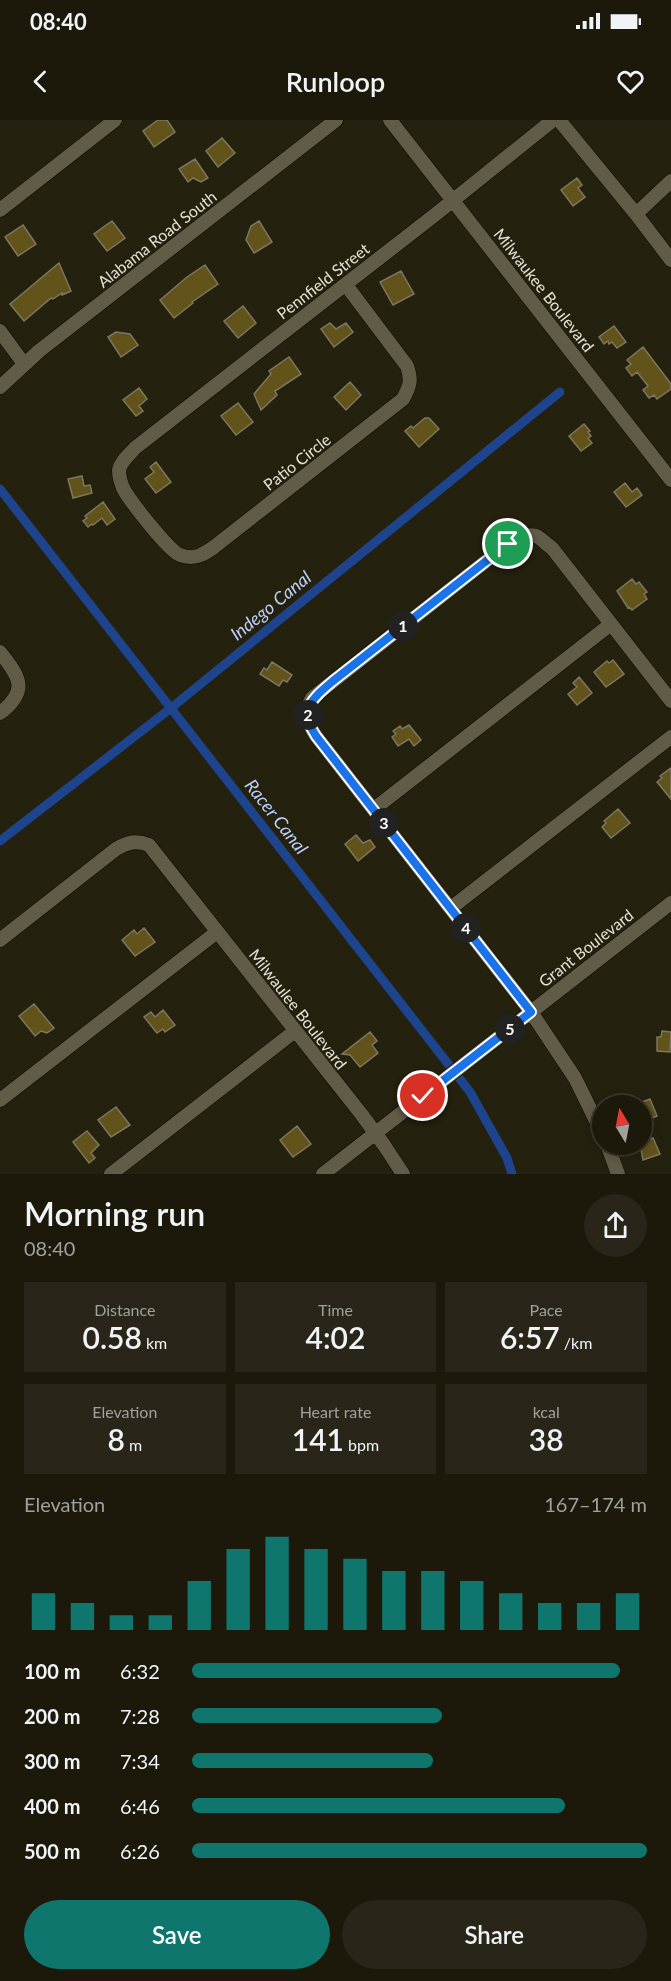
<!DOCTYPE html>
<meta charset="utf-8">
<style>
body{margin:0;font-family:Lato,sans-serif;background:#292619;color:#f1f3f6;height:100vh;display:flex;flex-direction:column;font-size:22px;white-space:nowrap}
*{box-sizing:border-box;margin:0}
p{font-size:20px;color:#a0a09d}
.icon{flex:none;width:33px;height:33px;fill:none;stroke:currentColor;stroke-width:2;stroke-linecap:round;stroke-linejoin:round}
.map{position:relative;height:1054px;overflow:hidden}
.drawer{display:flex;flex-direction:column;background:#1c190b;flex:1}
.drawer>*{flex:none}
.needle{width:39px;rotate:350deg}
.buttons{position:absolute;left:592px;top:975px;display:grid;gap:12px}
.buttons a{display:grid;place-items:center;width:60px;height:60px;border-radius:50%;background:#1c190b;box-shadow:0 3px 15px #0003,0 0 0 2px #3a382c;font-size:30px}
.pin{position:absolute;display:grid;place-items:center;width:51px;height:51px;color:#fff;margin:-26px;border:3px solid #fff;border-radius:50%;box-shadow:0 2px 6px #0007}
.km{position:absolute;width:30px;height:30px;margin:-15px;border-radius:50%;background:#222;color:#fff;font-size:16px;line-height:30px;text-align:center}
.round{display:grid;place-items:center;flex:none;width:63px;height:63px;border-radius:32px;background:#292619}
.summary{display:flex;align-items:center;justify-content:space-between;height:102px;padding:0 24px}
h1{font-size:33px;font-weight:600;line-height:45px}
.figures{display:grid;grid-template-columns:repeat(3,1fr);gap:9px;height:102px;padding:6px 24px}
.figures div{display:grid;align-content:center;border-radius:0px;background:#292619;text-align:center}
.figures b{font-size:30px;font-weight:600}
.figures small{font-size:16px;font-weight:400}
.figures p{font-size:16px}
.chart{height:168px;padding:12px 24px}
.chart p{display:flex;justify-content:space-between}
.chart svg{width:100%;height:108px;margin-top:6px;stroke:#0f766e;stroke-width:6}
.primary-button{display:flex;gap:12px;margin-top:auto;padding:12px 24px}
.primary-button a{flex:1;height:69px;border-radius:36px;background:#0f766e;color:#fff;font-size:24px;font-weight:600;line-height:69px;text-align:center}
.primary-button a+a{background:#292619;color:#f1f3f6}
ul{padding:0 24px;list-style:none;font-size:20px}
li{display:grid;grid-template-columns:96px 72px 1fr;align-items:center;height:45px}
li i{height:15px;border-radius:8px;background:#0f766e}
.status{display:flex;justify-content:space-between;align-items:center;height:42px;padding:0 30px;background:#1c190b;direction:ltr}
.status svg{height:16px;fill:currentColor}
header{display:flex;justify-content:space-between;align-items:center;height:78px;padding:0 24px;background:#1c190b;font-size:27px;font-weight:600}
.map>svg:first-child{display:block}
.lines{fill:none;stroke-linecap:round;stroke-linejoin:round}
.canal{stroke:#1e448d;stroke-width:9}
.building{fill:#61531a;stroke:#7c7763;stroke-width:1.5}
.minor-casing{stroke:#0e0a00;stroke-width:15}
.minor{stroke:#615c48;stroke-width:14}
.route-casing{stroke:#fff;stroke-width:12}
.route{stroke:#1a73e8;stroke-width:8}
.labels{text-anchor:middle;stroke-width:4.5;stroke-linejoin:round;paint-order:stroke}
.street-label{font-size:16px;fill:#e5e2d7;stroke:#25210f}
.water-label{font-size:18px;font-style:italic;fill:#bad1fb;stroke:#25210f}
</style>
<div class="status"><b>08:40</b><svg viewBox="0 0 49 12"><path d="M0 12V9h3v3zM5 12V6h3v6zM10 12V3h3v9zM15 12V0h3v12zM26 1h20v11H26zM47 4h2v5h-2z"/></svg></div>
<header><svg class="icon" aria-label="back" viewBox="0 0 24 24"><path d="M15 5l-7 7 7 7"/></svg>Runloop<svg class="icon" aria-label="heart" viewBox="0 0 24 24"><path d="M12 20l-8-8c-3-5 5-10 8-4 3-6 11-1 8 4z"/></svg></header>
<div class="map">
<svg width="671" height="1054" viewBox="0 0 671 1054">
<rect width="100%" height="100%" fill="#25210f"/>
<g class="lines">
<path class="canal" d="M 0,369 L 470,972 L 507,1038 L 512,1054
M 0,721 L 171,588 L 560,272"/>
</g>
<path class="building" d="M 158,0 L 167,0 L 175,12 L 154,27 L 143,11 Z
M 222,18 L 235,33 L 218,47 L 206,31 Z
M 195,39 L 208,58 L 201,62 L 193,58 L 188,62 L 179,49 Z
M 577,58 L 582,65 L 578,68 L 585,77 L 573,86 L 561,70 Z
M 112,101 L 125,118 L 107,131 L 94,114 Z
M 259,101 L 272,122 L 254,133 L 246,120 L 251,106 Z
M 23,105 L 36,124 L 18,136 L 5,117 Z
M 59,143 L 71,171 L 62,175 L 62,173 L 53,179 L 51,178 L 24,201 L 10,184 Z
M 205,145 L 218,164 L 192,182 L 193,183 L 174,198 L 160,180 L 187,157 Z
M 401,151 L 414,174 L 393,185 L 380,162 Z
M 243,186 L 256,203 L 238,218 L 224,201 Z
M 330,203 L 336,209 L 346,203 L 353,212 L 334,227 L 321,209 Z
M 614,206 L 626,222 L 617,228 L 612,222 L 609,224 L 608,221 L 604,224 L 599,217 Z
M 116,212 L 130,214 L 138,225 L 121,237 L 108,217 Z
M 643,227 L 671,264 L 671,269 L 657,279 L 654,275 L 649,278 L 643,270 L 648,266 L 637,252 L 632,256 L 626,248 L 631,244 L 627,240 Z
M 289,237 L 301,254 L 275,271 L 277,275 L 261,290 L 254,274 L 271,254 L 269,251 Z
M 350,262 L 361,275 L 346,290 L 334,277 Z
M 139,268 L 147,279 L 139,286 L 143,291 L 136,296 L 123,280 Z
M 238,283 L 253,302 L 236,315 L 221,296 Z
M 425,298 L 429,298 L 439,309 L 419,327 L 405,311 L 411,306 L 413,308 Z
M 584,304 L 590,311 L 588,312 L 591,316 L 588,318 L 592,323 L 581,331 L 569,316 Z
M 156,342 L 171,362 L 156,373 L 145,359 L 154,352 L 150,347 Z
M 82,356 L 84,366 L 90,365 L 92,373 L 73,378 L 68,359 Z
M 625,363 L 632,372 L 637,368 L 642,375 L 626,387 L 614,372 Z
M 103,382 L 115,399 L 107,405 L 102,398 L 93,405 L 92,404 L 88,407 L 83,401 L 87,398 L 85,396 Z
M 632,459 L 636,464 L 639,462 L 647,472 L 644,474 L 647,479 L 632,490 L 629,487 L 628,488 L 617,471 Z
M 613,540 L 624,554 L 606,567 L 594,552 L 607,541 L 609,543 Z
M 272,542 L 292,555 L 287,562 L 283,560 L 279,566 L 260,554 L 264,548 L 267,550 Z
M 579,557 L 592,573 L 577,585 L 568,574 L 577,567 L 573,563 Z
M 409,605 L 421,620 L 414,626 L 409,619 L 398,626 L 392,617 L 396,614 L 393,611 L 400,606 L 402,609 Z
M 671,648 L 671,679 L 657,662 L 662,658 L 660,656 Z
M 618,689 L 630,703 L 611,718 L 602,707 L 606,703 L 604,701 Z
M 356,715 L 363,723 L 370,720 L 375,727 L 358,741 L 345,724 Z
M 144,808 L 155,822 L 135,836 L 122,820 L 134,810 L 137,814 Z
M 34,884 L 54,908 L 47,913 L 41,911 L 35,916 L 19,896 Z
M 163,890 L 175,905 L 165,912 L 163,909 L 157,913 L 144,897 L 151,892 L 155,897 Z
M 662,911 L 671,912 L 670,932 L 657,931 L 657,917 L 661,917 Z
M 370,912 L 377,921 L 372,925 L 378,933 L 360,947 L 350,935 L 342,934 Z
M 650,979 L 657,996 L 642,1002 L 642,982 Z
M 116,987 L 130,1005 L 111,1017 L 98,1000 Z
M 297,1006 L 311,1024 L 293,1037 L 280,1020 Z
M 87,1011 L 99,1025 L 91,1033 L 95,1038 L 89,1043 L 73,1022 Z
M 648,1016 L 649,1019 L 653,1018 L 660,1034 L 643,1040 L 640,1024 L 642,1024 L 642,1018 Z"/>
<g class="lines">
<defs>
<path id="minor" d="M 390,0 L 671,360
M 559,0 L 636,94 L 671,140
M 0,90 L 115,0
M 636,94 L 671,61
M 346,165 L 407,246 C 412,260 410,266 403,279 L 214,427 C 203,435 194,440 180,435 C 169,431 129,380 123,368 C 121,363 119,355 119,350 C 121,341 129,335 135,328 L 436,94 L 553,0
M 0,211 L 24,244
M 0,267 L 39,231 L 336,0
M 0,532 C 20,557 29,571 0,593
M 374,689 L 611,504
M 451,788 L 671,617
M 0,820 L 116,729 C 128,722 136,720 149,725 L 362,995 L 384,1025 L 403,1054
M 0,980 L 217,812
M 603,1015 L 575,958 L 531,892 L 316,616 C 307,603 304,592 312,578 L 499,431 C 508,424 524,412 536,416 C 541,418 547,425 552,428 L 671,581
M 607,1024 L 618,1054
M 111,1054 L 295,911
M 323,1054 L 671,783"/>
</defs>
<use href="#minor" class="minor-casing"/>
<use href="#minor" class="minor"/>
</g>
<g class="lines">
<defs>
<path id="route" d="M 423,976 L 531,892 L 316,616 C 298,589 312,579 333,561 L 508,424"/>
</defs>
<use href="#route" class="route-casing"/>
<use href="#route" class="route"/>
</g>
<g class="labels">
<g class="street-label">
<text transform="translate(157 119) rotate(-38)" y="6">Alabama Road South</text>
<text transform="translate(323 161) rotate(-38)" y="6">Pennfield Street</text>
<text transform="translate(544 170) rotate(52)" y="6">Milwaukee Boulevard</text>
<text transform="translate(297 342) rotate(-38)" y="6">Patio Circle</text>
<text transform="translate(586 828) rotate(-38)" y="6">Grant Boulevard</text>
<text transform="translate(298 889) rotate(52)" y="6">Milwaulee Boulevard</text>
</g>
<g class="water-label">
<text transform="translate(271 486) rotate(-39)" y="6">Indego Canal</text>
<text transform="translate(276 697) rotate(52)" y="6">Racer Canal</text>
</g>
</g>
</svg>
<div class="buttons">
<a><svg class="needle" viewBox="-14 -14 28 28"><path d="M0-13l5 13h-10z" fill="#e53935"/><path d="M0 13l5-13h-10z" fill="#a0a09d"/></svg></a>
</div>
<div class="pin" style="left:508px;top:424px;background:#1e9e55"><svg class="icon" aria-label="arrive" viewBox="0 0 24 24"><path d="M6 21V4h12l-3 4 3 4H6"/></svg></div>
<div class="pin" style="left:423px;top:976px;background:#d93025"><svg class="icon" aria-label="check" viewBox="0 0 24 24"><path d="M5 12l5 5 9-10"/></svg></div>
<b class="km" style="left:403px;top:506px">1</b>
<b class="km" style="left:308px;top:595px">2</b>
<b class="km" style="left:384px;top:703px">3</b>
<b class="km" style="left:466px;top:808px">4</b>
<b class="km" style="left:510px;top:909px">5</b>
</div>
<section class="drawer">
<div class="summary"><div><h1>Morning run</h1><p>08:40</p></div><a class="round"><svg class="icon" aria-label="share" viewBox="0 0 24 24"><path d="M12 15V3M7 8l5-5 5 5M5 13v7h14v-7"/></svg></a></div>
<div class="figures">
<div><p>Distance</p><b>0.58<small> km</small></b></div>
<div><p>Time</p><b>4:02</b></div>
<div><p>Pace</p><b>6:57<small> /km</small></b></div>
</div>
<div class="figures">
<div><p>Elevation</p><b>8<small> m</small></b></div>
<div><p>Heart rate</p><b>141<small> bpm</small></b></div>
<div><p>kcal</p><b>38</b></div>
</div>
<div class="chart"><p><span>Elevation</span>167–174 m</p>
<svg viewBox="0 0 160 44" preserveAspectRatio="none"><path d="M5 44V29M15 44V33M25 44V38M35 44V38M45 44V24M55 44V11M65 44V6M75 44V11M85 44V15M95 44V20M105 44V20M115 44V24M125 44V29M135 44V33M145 44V33M155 44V29"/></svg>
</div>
<ul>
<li><b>100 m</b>6:32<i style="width:94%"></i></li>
<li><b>200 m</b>7:28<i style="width:55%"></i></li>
<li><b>300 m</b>7:34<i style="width:53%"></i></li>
<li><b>400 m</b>6:46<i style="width:82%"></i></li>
<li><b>500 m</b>6:26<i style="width:100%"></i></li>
</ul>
<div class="primary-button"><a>Save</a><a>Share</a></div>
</section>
